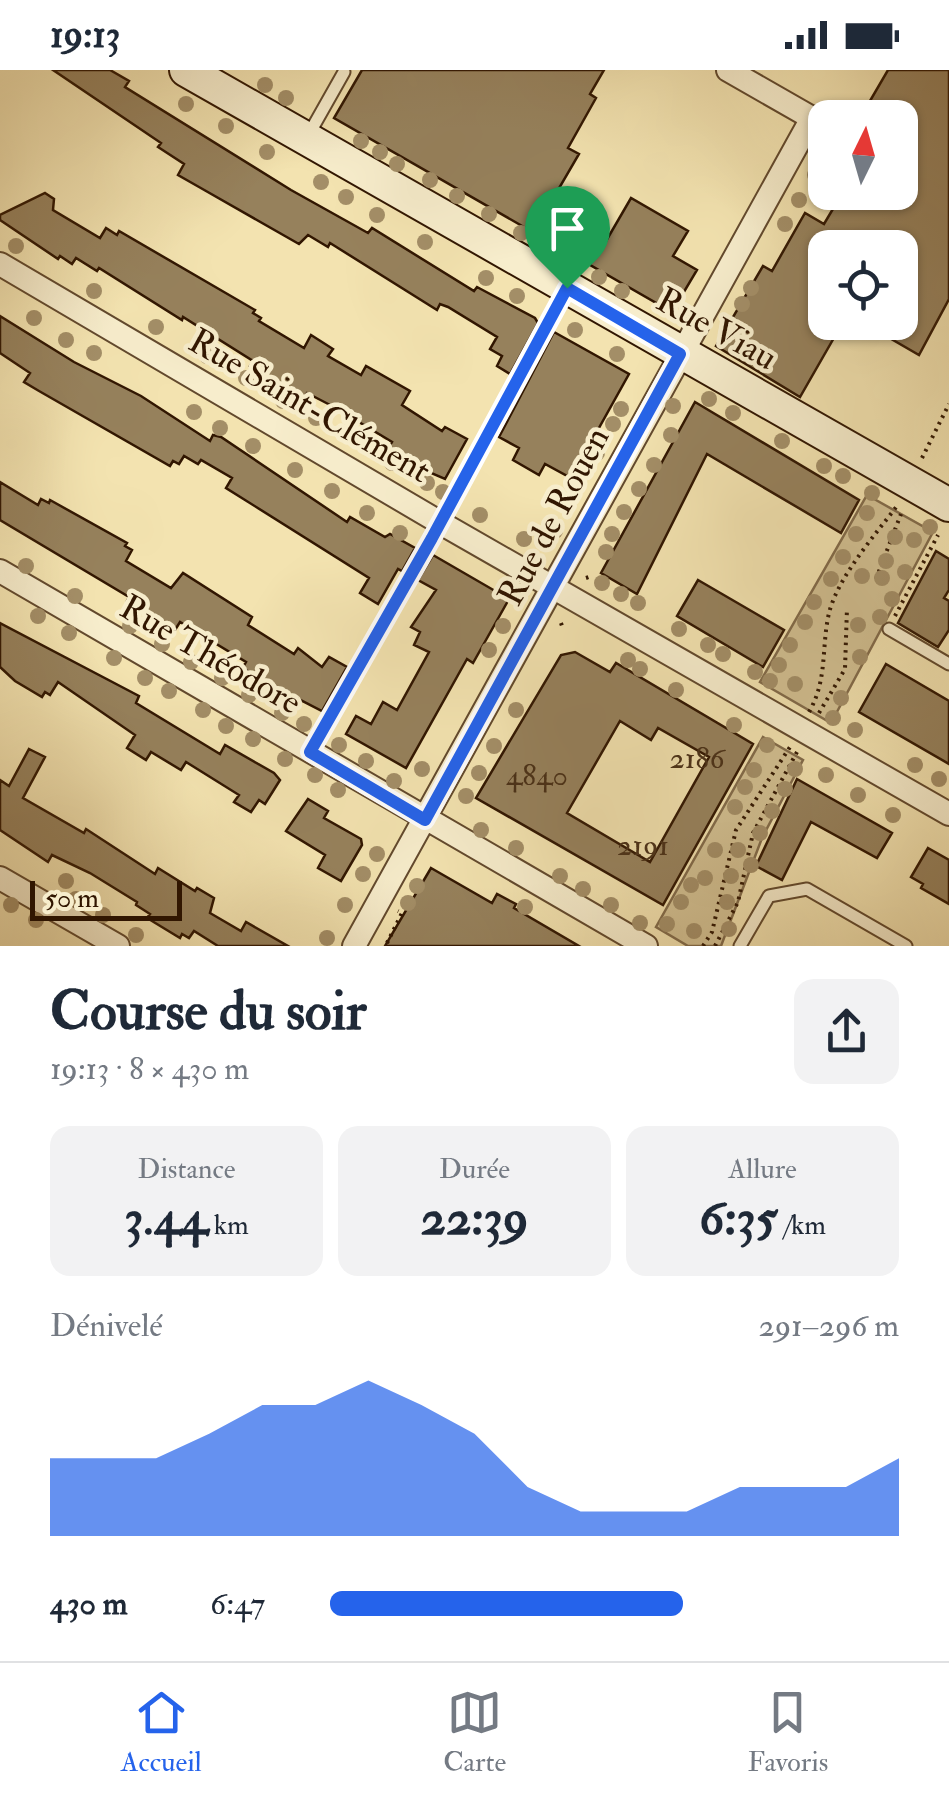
<!DOCTYPE html>
<html lang="fr">
<meta charset="utf-8">
<style>
body{margin:0;font-family:"IM FELL Double Pica",serif;background:#f2f2f3;color:#1f2937;height:100vh;display:flex;flex-direction:column;font-size:38px;white-space:nowrap}
*{box-sizing:border-box;margin:0}
p{font-size:32px;color:#747a83}
.icon{flex:none;width:55px;height:55px;fill:none;stroke:currentColor;stroke-width:2;stroke-linecap:round;stroke-linejoin:round}
.map{position:relative;height:876px;overflow:hidden}
.panel{display:flex;flex-direction:column;background:#fff;flex:1}
.panel>*{flex:none}
.needle{width:65px;rotate:5deg}
.tools{position:absolute;left:808px;top:30px;display:grid;gap:20px}
.tools a{display:grid;place-items:center;width:110px;height:110px;border-radius:20px;background:#fff;box-shadow:0 2px 8px #0004;font-size:50px}
.scale{position:absolute;left:30px;bottom:25px;width:152px;box-sizing:border-box;padding-left:10px;border:5px solid #311601;border-top:0;font-size:28px;line-height:35px;white-space:nowrap;color:#311601;-webkit-text-stroke:8px #f7edcc;paint-order:stroke}
.pin{position:absolute;display:grid;place-items:center;width:85px;height:85px;color:#fff;margin:-102px -42px;border-radius:50% 50% 50% 0;rotate:-45deg;box-shadow:0 0 10px #0007}
.pin .icon{rotate:45deg}
.round{display:grid;place-items:center;flex:none;width:105px;height:105px;border-radius:20px;background:#f2f2f3}
.head{display:flex;align-items:center;justify-content:space-between;height:170px;padding:0 50px}
h1{font-size:55px;font-weight:800;line-height:75px}
.metrics{display:grid;grid-template-columns:repeat(3,1fr);gap:15px;height:170px;padding:10px 50px}
.metrics div{display:grid;align-content:center;border-radius:20px;background:#f2f2f3;text-align:center}
.metrics b{font-size:50px;font-weight:800}
.metrics small{font-size:28px;font-weight:400}
.metrics p{font-size:28px}
.chart{height:280px;padding:20px 50px}
.chart p{display:flex;justify-content:space-between}
.chart svg{width:100%;height:180px;margin-top:10px;fill:#2563eb;opacity:.7}
ul{padding:0 50px;list-style:none;font-size:32px}
li{display:grid;grid-template-columns:160px 120px 1fr;align-items:center;height:75px}
li i{height:25px;border-radius:12px;background:#2563eb}
.status{display:flex;justify-content:space-between;align-items:center;height:70px;padding:0 50px;background:#fff;direction:ltr}
.status svg{height:28px;fill:currentColor}
.tab-bar{display:flex;justify-content:space-around;align-items:center;height:140px;border-top:2px solid #e0e1e3;background:#fff;font-size:28px;color:#747a83}
.tab-bar a{display:grid;justify-items:center;gap:5px}
.tab-bar .active{color:#2563eb}
.map>svg:first-child{display:block}
.green{fill:#d2c092;stroke:#826b4a;stroke-width:2.5}
.building{fill:#96815c;stroke:#311601;stroke-width:2.5;fill-rule:evenodd}
.lines{fill:none;stroke-linecap:round;stroke-linejoin:round}
.lane-casing{stroke:#62492d;stroke-width:15}
.street-casing{stroke:#62492d;stroke-width:26}
.secondary-casing{stroke:#311601;stroke-width:36}
.path{stroke:#311601;stroke-width:4;stroke-dasharray:2.5 5;stroke-linecap:butt}
.lane{stroke:#f7edcc;stroke-width:11}
.street{stroke:#f7edcc;stroke-width:22}
.secondary{stroke:#f7edcc;stroke-width:32}
.tree{fill:#a38e67}
.route-casing{stroke:#fff;stroke-width:20}
.route{stroke:#2563eb;stroke-width:12}
.labels{text-anchor:middle;stroke-width:9;stroke-linejoin:round;paint-order:stroke}
.number-label{font-size:30px;fill:#4a3118}
.street-label{font-size:35px;fill:#311601;stroke:#f7edcc}
</style>
<div class="status"><b>19:13</b><svg viewBox="0 0 49 12"><path d="M0 12V9h3v3zM5 12V6h3v6zM10 12V3h3v9zM15 12V0h3v12zM26 1h20v11H26zM47 4h2v5h-2z"/></svg></div>
<div class="map">
<svg width="949" height="876" viewBox="0 0 949 876">
<rect width="100%" height="100%" fill="#f3e3b0"/>
<filter id="stains"><feTurbulence type="fractalNoise" baseFrequency=".002" numOctaves="4"/><feColorMatrix values="0 0 0 0 .2 0 0 0 0 .09 0 0 0 0 .02 0 0 0 .5 -.17"/></filter>
<radialGradient id="worn" r=".72"><stop offset=".6" stop-color="#630" stop-opacity="0"/><stop offset="1" stop-color="#630" stop-opacity=".3"/></radialGradient>
<path class="green" d="M 867,425 L 933,462 L 831,653 L 760,612 Z
M 763,667 L 803,690 L 762,768 L 721,876 L 688,876 L 656,857 Z"/>
<path class="building" d="M 53,0 L 110,0 L 129,11 L 125,17 L 291,120 L 368,163 L 372,158 L 474,221 L 477,217 L 535,248 L 538,253 L 510,304 L 497,296 L 502,286 L 490,279 L 497,267 L 448,237 L 440,234 L 437,240 L 330,173 L 328,177 L 308,165 L 299,174 L 199,117 L 178,105 L 184,94 L 158,77 L 161,73 Z
M 362,0 L 604,0 L 590,24 L 596,28 L 568,78 L 579,84 L 544,144 L 602,178 L 631,128 L 688,161 L 673,186 L 697,200 L 672,242 L 334,48 Z
M 888,0 L 949,0 L 949,229 L 919,285 L 862,252 L 900,252 L 900,178 L 825,178 L 825,252 L 843,252 L 800,327 L 716,276 L 763,196 L 772,201 L 805,143 L 824,154 L 843,122 L 900,122 L 900,48 L 860,48 Z
M 45,123 L 54,129 L 53,140 L 100,168 L 106,158 L 117,165 L 119,161 L 255,240 L 253,243 L 261,248 L 259,251 L 304,278 L 311,265 L 333,279 L 328,286 L 361,305 L 366,296 L 410,321 L 402,335 L 442,361 L 445,357 L 467,369 L 445,409 L 410,394 L 387,380 L 392,372 L 334,337 L 307,323 L 304,327 L 272,309 L 250,296 L 253,291 L 183,247 L 182,250 L 99,198 L 97,201 L 76,188 L 72,194 L 60,186 L 58,189 L 0,150 L 0,145 Z
M 0,246 L 74,292 L 141,326 L 210,371 L 213,365 L 221,367 L 347,452 L 350,447 L 385,467 L 390,464 L 415,478 L 402,501 L 398,499 L 378,534 L 360,523 L 369,508 L 226,418 L 232,408 L 201,390 L 198,394 L 184,386 L 179,394 L 173,391 L 170,396 L 39,321 L 24,312 L 30,303 L 0,283 Z
M 554,262 L 629,304 L 571,408 L 545,394 L 539,405 L 513,390 L 519,378 L 499,367 Z
M 695,332 L 859,430 L 841,463 L 707,384 L 637,524 L 601,503 Z
M 0,412 L 38,435 L 41,429 L 49,433 L 50,430 L 127,473 L 125,476 L 132,480 L 126,491 L 171,518 L 183,503 L 252,547 L 248,555 L 294,584 L 298,578 L 322,597 L 329,587 L 347,597 L 322,641 L 252,605 L 243,597 L 246,592 L 180,552 L 175,560 L 127,531 L 129,527 L 0,450 Z
M 936,481 L 949,489 L 949,520 L 944,528 L 949,531 L 949,560 L 938,577 L 898,553 Z
M 433,485 L 509,529 L 473,593 L 467,589 L 406,698 L 346,664 L 356,646 L 371,654 L 383,632 L 397,640 L 429,582 L 414,575 L 420,562 L 411,557 L 436,520 L 418,510 Z
M 698,510 L 784,560 L 763,597 L 677,546 Z
M 0,553 L 139,626 L 136,633 L 220,684 L 225,675 L 274,703 L 280,710 L 265,734 L 259,730 L 251,742 L 234,732 L 239,725 L 186,692 L 181,700 L 151,682 L 146,690 L 127,678 L 135,665 L 58,612 L 50,625 L 45,622 L 42,627 L 15,611 L 0,597 Z
M 575,582 L 610,602 L 616,593 L 753,674 L 663,835 L 476,728 L 561,585 ZM 620,651 L 651,670 L 658,658 L 709,687 L 650,792 L 567,743 Z
M 886,594 L 949,631 L 949,694 L 859,642 Z
M 29,679 L 45,687 L 23,728 L 84,763 L 86,759 L 155,804 L 158,798 L 195,821 L 197,818 L 214,828 L 210,843 L 241,861 L 246,852 L 288,876 L 218,876 L 194,861 L 189,868 L 182,864 L 180,868 L 147,848 L 150,844 L 136,835 L 137,832 L 90,803 L 52,785 L 48,792 L 0,760 L 0,710 L 9,716 Z
M 797,709 L 892,763 L 877,788 L 811,752 L 782,810 L 756,796 Z
M 308,729 L 328,741 L 324,748 L 361,769 L 362,775 L 341,811 L 318,798 L 325,785 L 286,761 Z
M 928,778 L 949,790 L 949,834 L 921,818 L 923,814 L 911,807 Z
M 431,798 L 492,833 L 497,824 L 516,834 L 514,838 L 579,876 L 385,876 Z"/>
<g class="lines">
<defs>
<path id="lane" d="M 309,64 L 344,2
M 889,559 L 949,594
M 309,682 L 432,468 L 565,222
M 740,876 L 769,826 L 807,819 L 906,876"/>
<path id="street" d="M 0,194 L 439,452 L 949,744
M 0,501 L 646,876
M 0,808 L 118,876
M 354,876 L 812,48 L 728,0"/>
<path id="secondary" d="M 186,0 L 949,435"/>
</defs>
<use href="#lane" class="lane-casing"/>
<use href="#street" class="street-casing"/>
<use href="#secondary" class="secondary-casing"/>
<path class="path" d="M 922,388 L 949,334
M 586,508 L 589,507
M 876,509 L 901,444
M 895,546 L 938,465
M 561,553 L 562,556
M 809,642 C 828,609 821,578 829,543 C 838,507 875,465 897,436
M 819,643 L 845,599 L 847,538
M 387,873 L 402,843 L 398,841
M 703,876 L 712,862 L 736,760 L 790,677
M 715,876 L 738,832 L 753,763 L 797,682"/>
<use href="#lane" class="lane"/>
<use href="#street" class="street"/>
<use href="#secondary" class="secondary"/>
</g>
<g class="tree">
<circle cx="265" cy="15" r="8"/>
<circle cx="286" cy="28" r="8"/>
<circle cx="186" cy="34" r="8"/>
<circle cx="226" cy="56" r="8"/>
<circle cx="361" cy="71" r="8"/>
<circle cx="267" cy="82" r="8"/>
<circle cx="380" cy="82" r="8"/>
<circle cx="397" cy="94" r="8"/>
<circle cx="815" cy="105" r="8"/>
<circle cx="430" cy="110" r="8"/>
<circle cx="321" cy="112" r="8"/>
<circle cx="457" cy="126" r="8"/>
<circle cx="346" cy="127" r="8"/>
<circle cx="799" cy="130" r="8"/>
<circle cx="489" cy="144" r="8"/>
<circle cx="377" cy="145" r="8"/>
<circle cx="785" cy="154" r="8"/>
<circle cx="521" cy="163" r="8"/>
<circle cx="425" cy="172" r="8"/>
<circle cx="16" cy="176" r="8"/>
<circle cx="548" cy="180" r="8"/>
<circle cx="571" cy="192" r="8"/>
<circle cx="599" cy="207" r="8"/>
<circle cx="486" cy="208" r="8"/>
<circle cx="751" cy="218" r="8"/>
<circle cx="94" cy="221" r="8"/>
<circle cx="622" cy="221" r="8"/>
<circle cx="517" cy="226" r="8"/>
<circle cx="742" cy="234" r="8"/>
<circle cx="34" cy="248" r="8"/>
<circle cx="156" cy="257" r="8"/>
<circle cx="575" cy="260" r="8"/>
<circle cx="727" cy="261" r="8"/>
<circle cx="66" cy="270" r="8"/>
<circle cx="94" cy="283" r="8"/>
<circle cx="617" cy="284" r="8"/>
<circle cx="207" cy="286" r="8"/>
<circle cx="246" cy="308" r="8"/>
<circle cx="709" cy="329" r="8"/>
<circle cx="283" cy="331" r="8"/>
<circle cx="673" cy="336" r="8"/>
<circle cx="621" cy="339" r="8"/>
<circle cx="194" cy="342" r="8"/>
<circle cx="733" cy="343" r="8"/>
<circle cx="316" cy="348" r="8"/>
<circle cx="613" cy="354" r="8"/>
<circle cx="220" cy="358" r="8"/>
<circle cx="671" cy="365" r="8"/>
<circle cx="782" cy="371" r="8"/>
<circle cx="364" cy="375" r="8"/>
<circle cx="253" cy="376" r="8"/>
<circle cx="597" cy="383" r="8"/>
<circle cx="392" cy="393" r="8"/>
<circle cx="654" cy="395" r="8"/>
<circle cx="824" cy="396" r="8"/>
<circle cx="295" cy="400" r="8"/>
<circle cx="843" cy="406" r="8"/>
<circle cx="427" cy="413" r="8"/>
<circle cx="639" cy="419" r="8"/>
<circle cx="332" cy="421" r="8"/>
<circle cx="443" cy="422" r="8"/>
<circle cx="872" cy="423" r="8"/>
<circle cx="624" cy="442" r="8"/>
<circle cx="367" cy="443" r="8"/>
<circle cx="867" cy="443" r="8"/>
<circle cx="480" cy="445" r="8"/>
<circle cx="930" cy="457" r="8"/>
<circle cx="555" cy="461" r="8"/>
<circle cx="400" cy="463" r="8"/>
<circle cx="612" cy="464" r="8"/>
<circle cx="856" cy="464" r="8"/>
<circle cx="895" cy="467" r="8"/>
<circle cx="524" cy="469" r="8"/>
<circle cx="914" cy="470" r="8"/>
<circle cx="606" cy="482" r="8"/>
<circle cx="843" cy="487" r="8"/>
<circle cx="886" cy="491" r="8"/>
<circle cx="26" cy="496" r="8"/>
<circle cx="905" cy="502" r="8"/>
<circle cx="862" cy="506" r="8"/>
<circle cx="882" cy="508" r="8"/>
<circle cx="831" cy="509" r="8"/>
<circle cx="602" cy="513" r="8"/>
<circle cx="621" cy="524" r="8"/>
<circle cx="75" cy="526" r="8"/>
<circle cx="892" cy="529" r="8"/>
<circle cx="814" cy="532" r="8"/>
<circle cx="638" cy="533" r="8"/>
<circle cx="38" cy="546" r="8"/>
<circle cx="880" cy="547" r="8"/>
<circle cx="805" cy="552" r="8"/>
<circle cx="858" cy="555" r="8"/>
<circle cx="130" cy="556" r="8"/>
<circle cx="503" cy="556" r="8"/>
<circle cx="679" cy="559" r="8"/>
<circle cx="69" cy="563" r="8"/>
<circle cx="162" cy="574" r="8"/>
<circle cx="708" cy="575" r="8"/>
<circle cx="790" cy="575" r="8"/>
<circle cx="489" cy="580" r="8"/>
<circle cx="723" cy="584" r="8"/>
<circle cx="860" cy="587" r="8"/>
<circle cx="114" cy="588" r="8"/>
<circle cx="628" cy="590" r="8"/>
<circle cx="191" cy="592" r="8"/>
<circle cx="779" cy="595" r="8"/>
<circle cx="640" cy="599" r="8"/>
<circle cx="755" cy="602" r="8"/>
<circle cx="145" cy="608" r="8"/>
<circle cx="222" cy="608" r="8"/>
<circle cx="770" cy="611" r="8"/>
<circle cx="795" cy="614" r="8"/>
<circle cx="676" cy="620" r="8"/>
<circle cx="169" cy="621" r="8"/>
<circle cx="249" cy="625" r="8"/>
<circle cx="841" cy="628" r="8"/>
<circle cx="203" cy="640" r="8"/>
<circle cx="516" cy="640" r="8"/>
<circle cx="282" cy="643" r="8"/>
<circle cx="833" cy="648" r="8"/>
<circle cx="304" cy="654" r="8"/>
<circle cx="734" cy="655" r="8"/>
<circle cx="226" cy="656" r="8"/>
<circle cx="855" cy="660" r="8"/>
<circle cx="253" cy="669" r="8"/>
<circle cx="339" cy="675" r="8"/>
<circle cx="767" cy="675" r="8"/>
<circle cx="494" cy="676" r="8"/>
<circle cx="285" cy="689" r="8"/>
<circle cx="366" cy="691" r="8"/>
<circle cx="915" cy="695" r="8"/>
<circle cx="422" cy="699" r="8"/>
<circle cx="795" cy="699" r="8"/>
<circle cx="754" cy="700" r="8"/>
<circle cx="479" cy="703" r="8"/>
<circle cx="315" cy="705" r="8"/>
<circle cx="826" cy="705" r="8"/>
<circle cx="939" cy="709" r="8"/>
<circle cx="394" cy="711" r="8"/>
<circle cx="745" cy="717" r="8"/>
<circle cx="785" cy="719" r="8"/>
<circle cx="338" cy="720" r="8"/>
<circle cx="858" cy="725" r="8"/>
<circle cx="466" cy="726" r="8"/>
<circle cx="735" cy="737" r="8"/>
<circle cx="772" cy="741" r="8"/>
<circle cx="893" cy="745" r="8"/>
<circle cx="481" cy="760" r="8"/>
<circle cx="760" cy="763" r="8"/>
<circle cx="516" cy="778" r="8"/>
<circle cx="715" cy="780" r="8"/>
<circle cx="738" cy="780" r="8"/>
<circle cx="377" cy="784" r="8"/>
<circle cx="751" cy="795" r="8"/>
<circle cx="363" cy="804" r="8"/>
<circle cx="560" cy="806" r="8"/>
<circle cx="731" cy="806" r="8"/>
<circle cx="705" cy="808" r="8"/>
<circle cx="66" cy="811" r="8"/>
<circle cx="691" cy="815" r="8"/>
<circle cx="417" cy="816" r="8"/>
<circle cx="583" cy="819" r="8"/>
<circle cx="76" cy="829" r="8"/>
<circle cx="681" cy="832" r="8"/>
<circle cx="727" cy="832" r="8"/>
<circle cx="408" cy="833" r="8"/>
<circle cx="11" cy="835" r="8"/>
<circle cx="345" cy="835" r="8"/>
<circle cx="611" cy="835" r="8"/>
<circle cx="525" cy="837" r="8"/>
<circle cx="103" cy="845" r="8"/>
<circle cx="36" cy="850" r="8"/>
<circle cx="640" cy="853" r="8"/>
<circle cx="667" cy="854" r="8"/>
<circle cx="729" cy="859" r="8"/>
<circle cx="694" cy="861" r="8"/>
<circle cx="136" cy="865" r="8"/>
<circle cx="327" cy="868" r="8"/>
</g>
<g class="lines">
<defs>
<path id="route" d="M 567,218 L 680,284 L 425,750 L 310,682 L 432,468 Z"/>
</defs>
<use href="#route" class="route-casing"/>
<use href="#route" class="route"/>
</g>
<g class="labels">
<g class="number-label">
<text x="697" y="698">2186</text>
<text x="537" y="715">4840</text>
<text x="643" y="785">2191</text>
</g>
<g class="street-label">
<text transform="translate(717 258) rotate(29)" y="12">Rue Viau</text>
<text transform="translate(310 335) rotate(30)" y="12">Rue Saint-Clément</text>
<text transform="translate(553 446) rotate(-62)" y="12">Rue de Rouen</text>
<text transform="translate(211 584) rotate(30)" y="12">Rue Théodore</text>
</g>
</g>
<rect width="100%" height="100%" filter="url(#stains)"/>
<rect width="100%" height="100%" fill="url(#worn)"/>
</svg>
<div class="tools">
<a><svg class="needle" viewBox="-14 -14 28 28"><path d="M0-13l5 13h-10z" fill="#e53935"/><path d="M0 13l5-13h-10z" fill="#747a83"/></svg></a>
<a><svg class="icon" aria-label="locate" viewBox="0 0 24 24"><circle cx="12" cy="12" r="6"/><path d="M12 2v4M12 18v4M2 12h4M18 12h4"/></svg></a>
</div>
<div class="scale">50 m</div>
<div class="pin" style="left:567px;top:218px;background:#1e9e55"><svg class="icon" aria-label="arrive" viewBox="0 0 24 24"><path d="M6 21V4h12l-3 4 3 4H6"/></svg></div>
</div>
<section class="panel">
<div class="head"><div><h1>Course du soir</h1><p>19:13 · 8 × 430 m</p></div><a class="round"><svg class="icon" aria-label="share" viewBox="0 0 24 24"><path d="M12 15V3M7 8l5-5 5 5M5 13v7h14v-7"/></svg></a></div>
<div class="metrics">
<div><p>Distance</p><b>3.44<small> km</small></b></div>
<div><p>Durée</p><b>22:39</b></div>
<div><p>Allure</p><b>6:35<small> /km</small></b></div>
</div>
<div class="chart"><p><span>Dénivelé</span>291–296 m</p>
<svg viewBox="0 0 160 44" preserveAspectRatio="none"><path d="M0 44V25L10 25L20 25L30 19L40 12L50 12L60 6L70 12L80 19L90 32L100 38L110 38L120 38L130 32L140 32L150 32L160 25V44z"/></svg>
</div>
<ul>
<li><b>430 m</b>6:47<i style="width:62%"></i></li>
</ul>
</section>
<nav class="tab-bar">
<a class="active"><svg class="icon" aria-label="home" viewBox="0 0 24 24"><path d="M3 11l9-7 9 7M6 9v11h12V9"/></svg>Accueil</a>
<a><svg class="icon" aria-label="map" viewBox="0 0 24 24"><path d="M3 6l6-2 6 2 6-2v14l-6 2-6-2-6 2zM9 4v14M15 6v14"/></svg>Carte</a>
<a><svg class="icon" aria-label="saved" viewBox="0 0 24 24"><path d="M7 4h10v16l-5-4-5 4z"/></svg>Favoris</a>
</nav>
